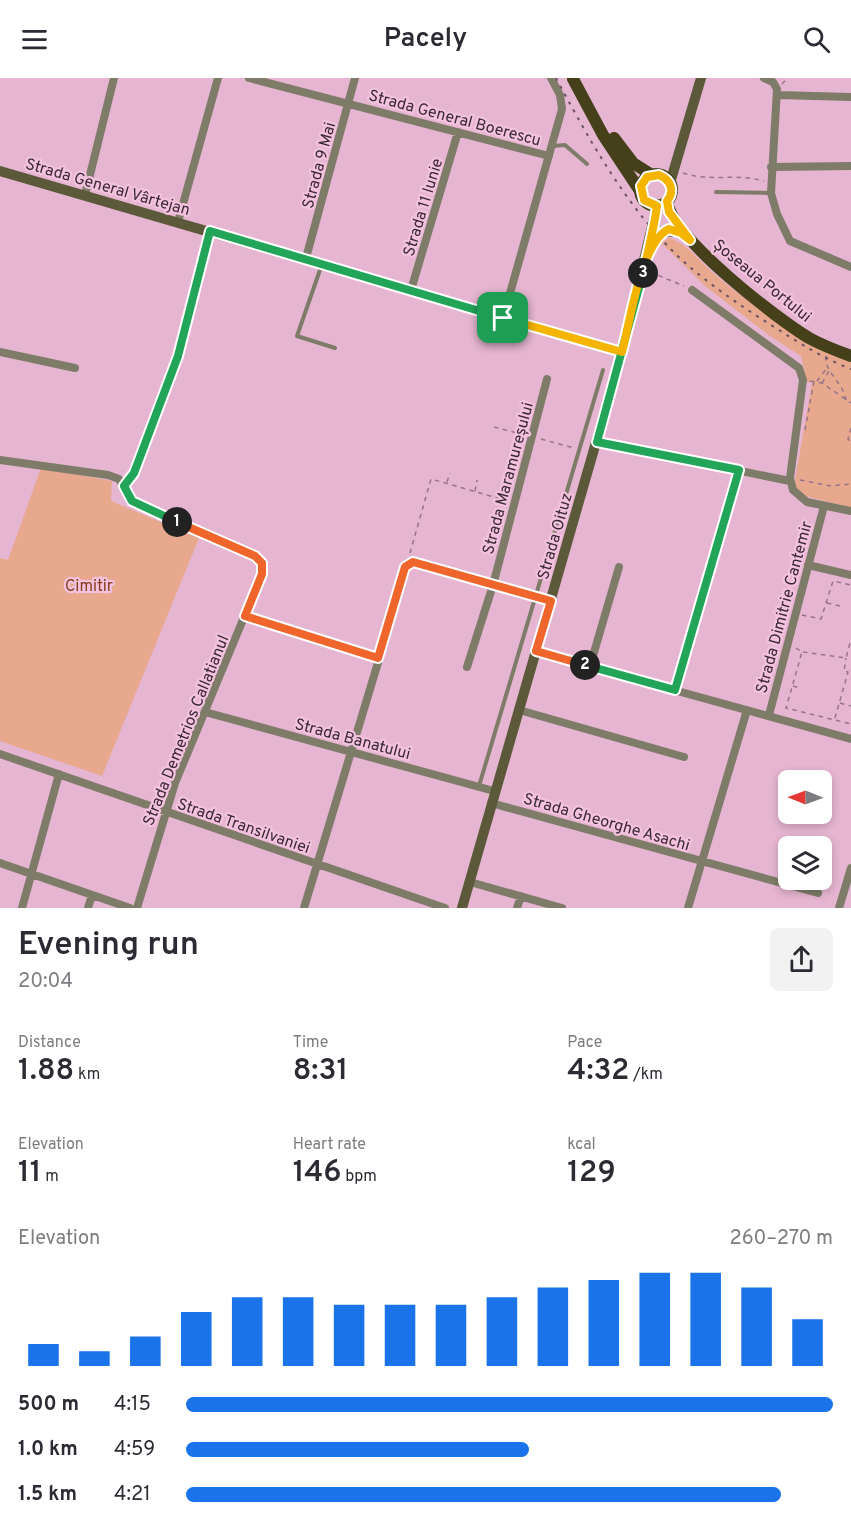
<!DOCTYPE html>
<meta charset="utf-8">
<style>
body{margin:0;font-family:Overpass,sans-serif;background:#f2f2f3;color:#2b2b33;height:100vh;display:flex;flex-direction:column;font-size:22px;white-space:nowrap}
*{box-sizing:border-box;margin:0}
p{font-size:20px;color:#7c7c81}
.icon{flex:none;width:33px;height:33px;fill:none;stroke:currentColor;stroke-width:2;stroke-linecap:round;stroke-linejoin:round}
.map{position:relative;height:830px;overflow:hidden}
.panel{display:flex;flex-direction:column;background:#fff;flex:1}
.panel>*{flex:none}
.needle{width:39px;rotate:271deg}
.buttons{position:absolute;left:778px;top:692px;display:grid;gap:12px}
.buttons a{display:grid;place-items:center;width:54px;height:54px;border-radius:9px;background:#fff;box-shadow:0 3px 9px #0003;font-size:30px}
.pin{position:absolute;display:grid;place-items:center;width:51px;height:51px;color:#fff;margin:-26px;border-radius:12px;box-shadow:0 3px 9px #0006}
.km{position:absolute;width:30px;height:30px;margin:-15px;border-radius:50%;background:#222;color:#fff;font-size:16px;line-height:30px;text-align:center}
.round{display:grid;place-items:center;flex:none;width:63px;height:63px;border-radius:9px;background:#f2f2f3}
.headline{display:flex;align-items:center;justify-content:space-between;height:102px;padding:0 18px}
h1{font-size:33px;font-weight:600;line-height:45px}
.figures{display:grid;grid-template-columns:repeat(3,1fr);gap:9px;height:102px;padding:6px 18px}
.figures div{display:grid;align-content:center}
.figures b{font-size:30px;font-weight:600}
.figures small{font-size:16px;font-weight:400}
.figures p{font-size:16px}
.chart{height:168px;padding:12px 18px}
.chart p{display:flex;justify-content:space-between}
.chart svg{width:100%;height:108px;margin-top:6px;stroke:#1a73e8;stroke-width:6}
ul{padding:0 18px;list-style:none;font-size:20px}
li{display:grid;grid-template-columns:96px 72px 1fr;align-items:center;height:45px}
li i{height:15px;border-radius:8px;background:#1a73e8}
header{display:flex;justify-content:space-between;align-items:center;height:78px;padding:0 18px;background:#fff;font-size:27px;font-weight:600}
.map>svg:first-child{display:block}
.green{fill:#e7a88e}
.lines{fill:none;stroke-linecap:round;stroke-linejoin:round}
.path{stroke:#977488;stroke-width:1.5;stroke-dasharray:4.5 4.5;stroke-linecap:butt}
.lane{stroke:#7e7c68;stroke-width:4}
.street{stroke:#7e7c68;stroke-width:8}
.secondary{stroke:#5c593b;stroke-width:10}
.primary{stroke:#45401a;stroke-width:12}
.rail{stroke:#6d5262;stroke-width:2;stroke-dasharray:3 6;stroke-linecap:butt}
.split-1-casing{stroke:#fff;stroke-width:12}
.split-2-casing{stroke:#fff;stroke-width:12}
.split-3-casing{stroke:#fff;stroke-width:12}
.split-4-casing{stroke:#fff;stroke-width:12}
.split-1{stroke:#22a559;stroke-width:8}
.split-2{stroke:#f0652b;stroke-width:8}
.split-3{stroke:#22a559;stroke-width:8}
.split-4{stroke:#f5b400;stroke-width:8}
.labels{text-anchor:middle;stroke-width:4.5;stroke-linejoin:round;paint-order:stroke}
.street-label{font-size:16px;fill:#3b2934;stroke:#f3c2de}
.park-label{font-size:16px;fill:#883c19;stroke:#f3c2de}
</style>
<header><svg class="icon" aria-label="menu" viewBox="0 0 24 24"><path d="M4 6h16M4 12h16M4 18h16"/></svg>Pacely<svg class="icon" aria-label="search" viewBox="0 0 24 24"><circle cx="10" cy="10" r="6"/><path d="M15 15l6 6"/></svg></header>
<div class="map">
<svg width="851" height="830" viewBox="0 0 851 830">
<rect width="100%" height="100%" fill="#e6b5d1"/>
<path class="green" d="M 669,160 C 689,166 703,188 719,200 C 759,233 804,265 851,284 L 851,430 L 802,417 L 794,408 L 812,305 L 807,304 L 801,278 L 770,258 L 705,208 L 661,165 Z
M 41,390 L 112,403 L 111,423 L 199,460 L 102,698 L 0,663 L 0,480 L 8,482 Z"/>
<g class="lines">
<path class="path" d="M 782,6 L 788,0
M 683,95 C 710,104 736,95 764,103
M 650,194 L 684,208
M 826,278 C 823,292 844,306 846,322
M 810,303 L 822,305 L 851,325
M 817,303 L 827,290
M 822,305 L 829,293
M 494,349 L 525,357
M 851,350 L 848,361 L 851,365
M 805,352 L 814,303
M 541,361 L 574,370
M 800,402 L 831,408 L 851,406
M 447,404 L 450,395
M 475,413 L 477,402
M 410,475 L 431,401 L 508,423
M 827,525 L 840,528
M 802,537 L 821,541 L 833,503 L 851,507
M 796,570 L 802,574 L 786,630 L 851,646
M 803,574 L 846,580 L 851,561
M 793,608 L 800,610
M 840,625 L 851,628
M 835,640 L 848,594 L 844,593 L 846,580"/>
<path class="lane" d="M 553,68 L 565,67 L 587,86
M 716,114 L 771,115
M 321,189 L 297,258 L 335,270
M 479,708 L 603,292"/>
<path class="street" d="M 249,0 L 549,78
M 764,0 L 773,4 L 777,11 L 771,115 L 777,136 L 790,163 L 851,189
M 777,17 L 851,19
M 771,89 L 851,88
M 85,117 L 114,0
M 178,144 L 218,0
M 306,180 L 355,0
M 411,212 L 458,54
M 692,212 L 799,290 L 803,302 L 790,400 L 793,412 L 807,424 L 851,433
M 503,240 L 562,31 L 560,17 L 551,0
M 0,274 L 75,290
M 597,364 L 790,403
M 0,382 L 108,397 L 119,401 L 132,423 L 255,479 L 262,485 L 262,496 L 175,705 L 137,830
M 124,408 L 134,395 L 178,278 L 210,154
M 808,487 L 851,497
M 245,538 L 378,580
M 536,574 L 851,661
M 590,588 L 619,489
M 467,589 L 493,507 L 547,301
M 675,612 L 739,392
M 519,632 L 684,679
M 205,634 L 494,713
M 769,637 L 824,428
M 0,676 L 445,830
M 491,725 L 818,815
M 0,785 L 130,830
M 470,804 L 562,830
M 22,830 L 59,696
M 88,830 L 92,817
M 304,830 L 408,485 L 413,484 L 551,523
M 517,830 L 521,818
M 688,830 L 747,632
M 839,830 L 851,790"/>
<path class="secondary" d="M 0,93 L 622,274
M 670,105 L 701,0
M 462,830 L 622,274 L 657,128"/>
<path class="primary" d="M 573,1 L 603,57 L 640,113
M 614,60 L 633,85 L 652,97
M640 112a16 16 0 1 1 32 0a16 16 0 1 1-32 0Z
M 667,123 C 672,160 776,240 809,260 C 822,267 837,273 851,278
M 648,173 C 657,160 663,147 681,155"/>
<path class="rail" d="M 556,0 C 591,65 628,132 683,183 C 710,207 741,228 771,247 C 798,264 822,280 851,291"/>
</g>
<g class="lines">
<defs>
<path id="split-1" d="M 177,444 L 132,423 L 124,408 L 134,395 L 178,278 L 210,153 L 503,240"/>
<path id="split-2" d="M 177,444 L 255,478 L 262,485 L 262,496 L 245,538 L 378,580 L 405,489 L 413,484 L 551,523 L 536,573 L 585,587"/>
<path id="split-3" d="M 585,587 L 675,612 L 739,392 L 597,364 L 643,195"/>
<path id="split-4" d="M 503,240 L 622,274 C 630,245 641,163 669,151 L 681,155 L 690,162 L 669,134 L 667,123 C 675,113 671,102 659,97 L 647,99 L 641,108 L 644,122 L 657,128 C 654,150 648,173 643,195"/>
</defs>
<use href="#split-1" class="split-1-casing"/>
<use href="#split-2" class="split-2-casing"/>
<use href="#split-3" class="split-3-casing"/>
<use href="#split-4" class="split-4-casing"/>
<use href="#split-1" class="split-1"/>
<use href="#split-2" class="split-2"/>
<use href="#split-3" class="split-3"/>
<use href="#split-4" class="split-4"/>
</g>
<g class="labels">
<g class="street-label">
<text transform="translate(455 39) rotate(15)" y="6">Strada General Boerescu</text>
<text transform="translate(318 87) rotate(-75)" y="6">Strada 9 Mai</text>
<text transform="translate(108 108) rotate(16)" y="6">Strada General Vârtejan</text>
<text transform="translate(422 129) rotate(-73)" y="6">Strada 11 Iunie</text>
<text transform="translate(763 202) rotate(39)" y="6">Șoseaua Portului</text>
<text transform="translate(507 400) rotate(-75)" y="6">Strada Maramureșului</text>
<text transform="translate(554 458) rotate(-74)" y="6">Strada Oituz</text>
<text transform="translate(783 529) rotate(-75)" y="6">Strada Dimitrie Cantemir</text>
<text transform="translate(185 652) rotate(-68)" y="6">Strada Demetrios Callatianul</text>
<text transform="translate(353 660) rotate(15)" y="6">Strada Banatului</text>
<text transform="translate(607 743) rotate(16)" y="6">Strada Gheorghe Asachi</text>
<text transform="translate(244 747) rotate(19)" y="6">Strada Transilvaniei</text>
</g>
<g class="park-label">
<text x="89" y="513">Cimitir</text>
</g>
</g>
</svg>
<div class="buttons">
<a><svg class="needle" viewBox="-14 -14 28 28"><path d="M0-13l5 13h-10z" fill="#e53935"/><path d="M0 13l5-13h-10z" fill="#7c7c81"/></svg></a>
<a><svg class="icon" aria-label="layers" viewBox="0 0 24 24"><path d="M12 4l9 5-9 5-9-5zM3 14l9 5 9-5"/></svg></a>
</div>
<div class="pin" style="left:503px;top:240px;background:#1e9e55"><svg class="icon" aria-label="arrive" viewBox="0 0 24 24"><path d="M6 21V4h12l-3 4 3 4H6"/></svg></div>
<b class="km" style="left:177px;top:444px">1</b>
<b class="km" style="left:585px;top:587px">2</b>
<b class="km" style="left:643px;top:195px">3</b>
</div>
<section class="panel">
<div class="headline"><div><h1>Evening run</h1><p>20:04</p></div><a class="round"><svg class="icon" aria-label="share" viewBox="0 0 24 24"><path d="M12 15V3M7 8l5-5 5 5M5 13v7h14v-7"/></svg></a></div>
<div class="figures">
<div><p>Distance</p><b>1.88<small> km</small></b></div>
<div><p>Time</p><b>8:31</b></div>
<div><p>Pace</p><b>4:32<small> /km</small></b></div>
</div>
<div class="figures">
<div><p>Elevation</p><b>11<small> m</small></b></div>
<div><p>Heart rate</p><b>146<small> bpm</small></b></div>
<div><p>kcal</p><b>129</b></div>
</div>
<div class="chart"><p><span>Elevation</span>260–270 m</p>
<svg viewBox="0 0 160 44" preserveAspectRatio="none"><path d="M5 44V35M15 44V38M25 44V32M35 44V22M45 44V16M55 44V16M65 44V19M75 44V19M85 44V19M95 44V16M105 44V12M115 44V9M125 44V6M135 44V6M145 44V12M155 44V25"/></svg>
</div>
<ul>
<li><b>500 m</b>4:15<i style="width:100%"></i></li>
<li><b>1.0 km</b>4:59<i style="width:53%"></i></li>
<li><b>1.5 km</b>4:21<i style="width:92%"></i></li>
</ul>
</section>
